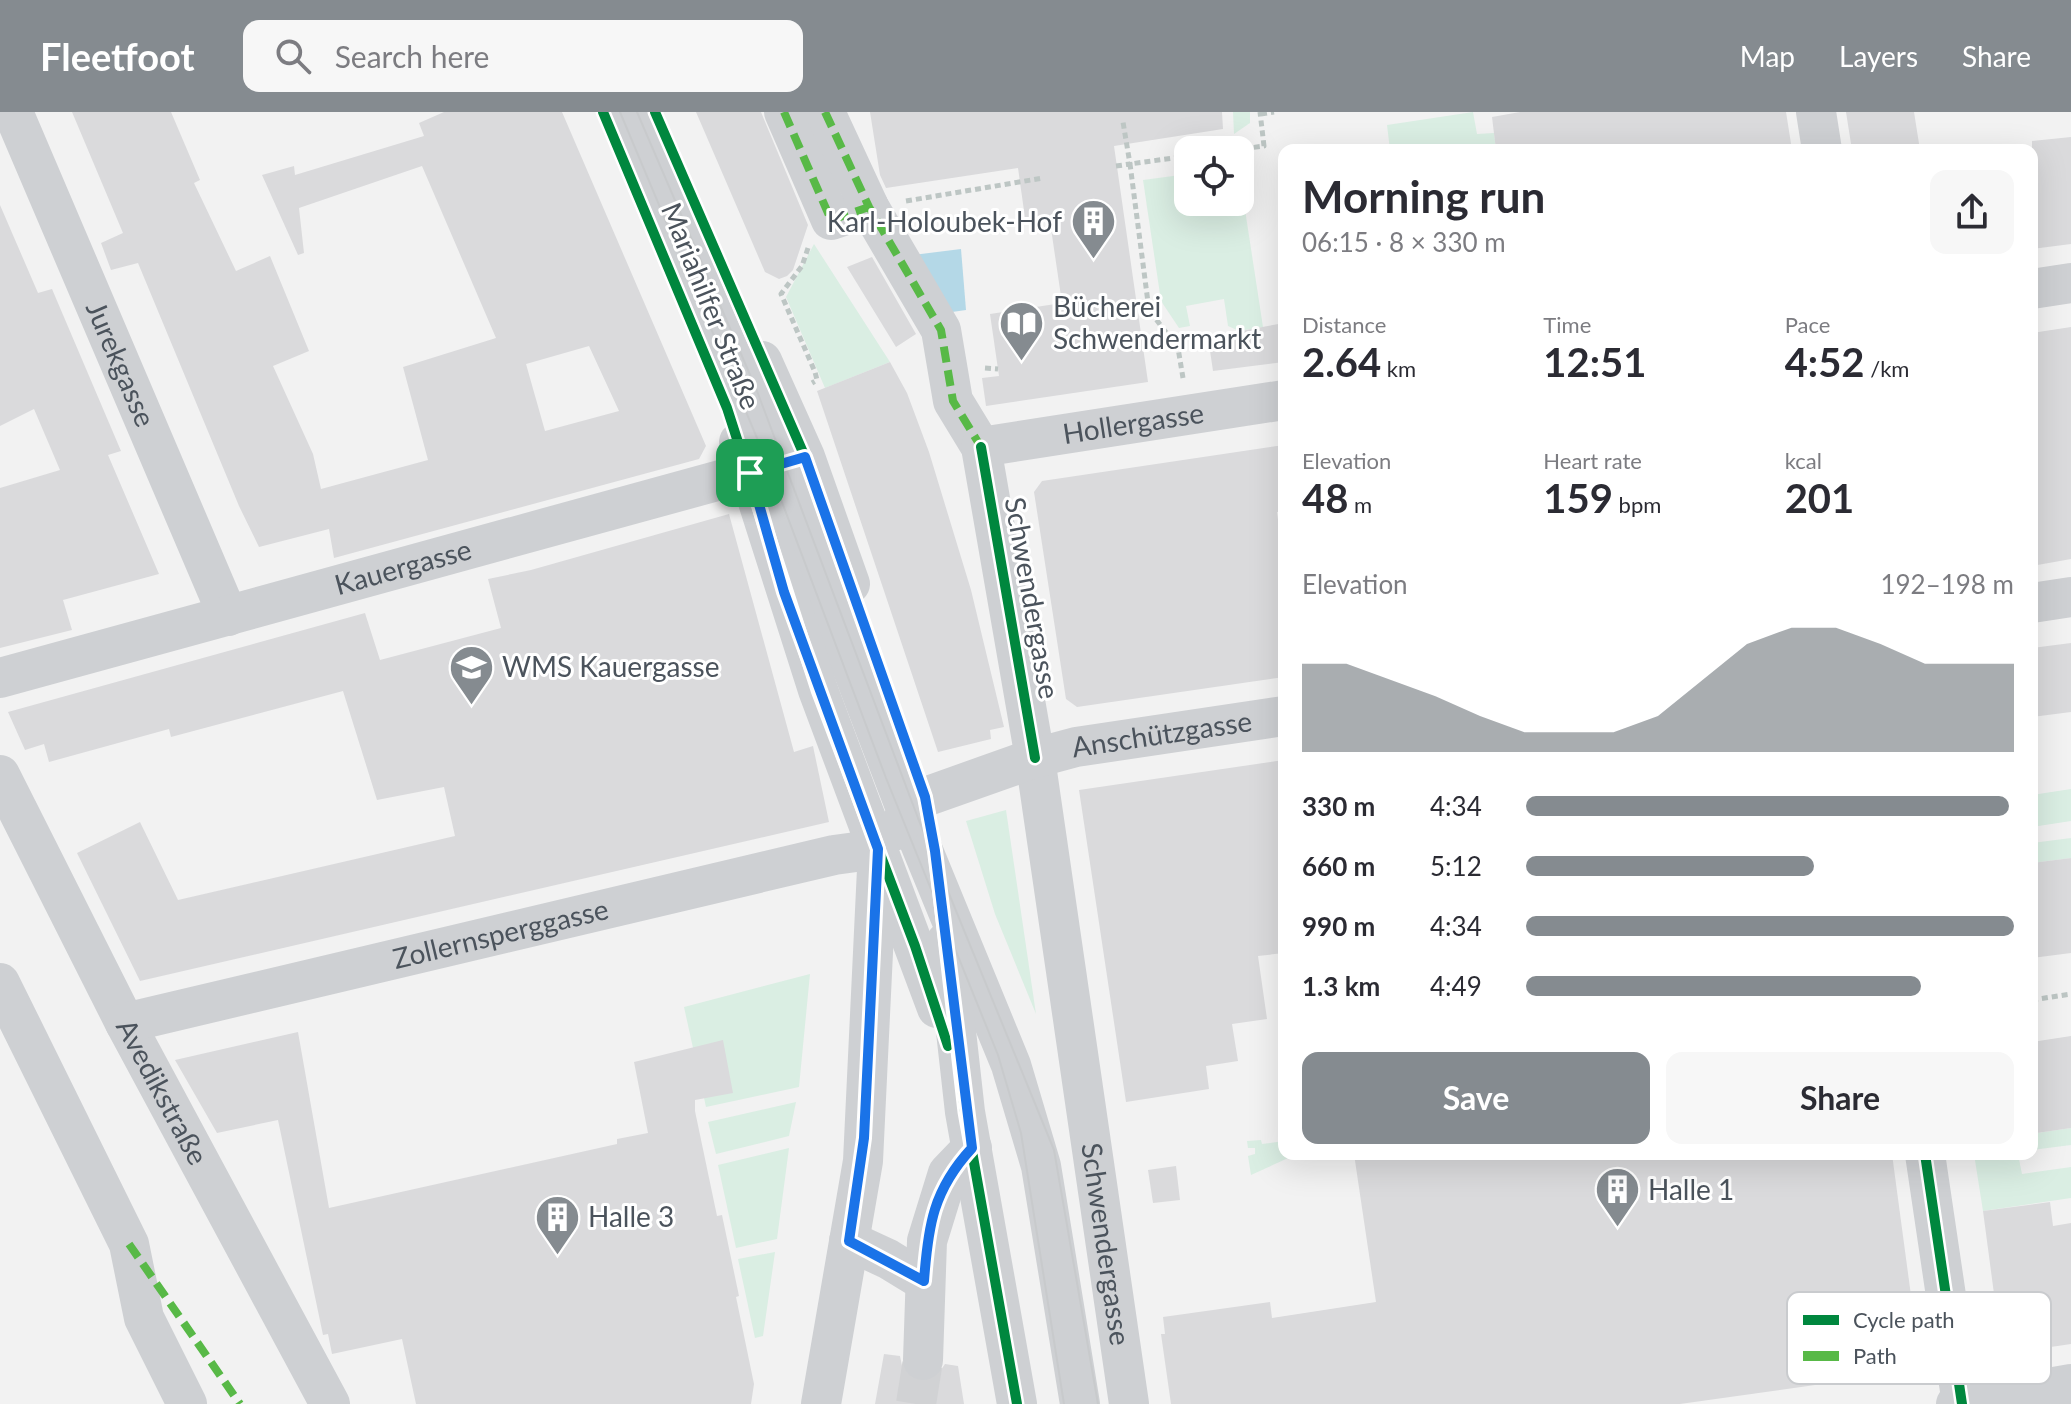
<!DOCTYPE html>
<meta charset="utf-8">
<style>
body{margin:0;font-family:Lato,sans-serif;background:#f7f7f7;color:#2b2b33;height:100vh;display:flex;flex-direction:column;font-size:30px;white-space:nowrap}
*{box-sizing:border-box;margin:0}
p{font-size:26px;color:#7c7c81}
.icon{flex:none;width:44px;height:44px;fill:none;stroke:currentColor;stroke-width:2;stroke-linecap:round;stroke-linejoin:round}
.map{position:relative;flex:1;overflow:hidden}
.details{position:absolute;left:1278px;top:32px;width:760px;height:1016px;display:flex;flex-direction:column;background:#fff;border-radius:16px;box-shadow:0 8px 32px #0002}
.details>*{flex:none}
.tools{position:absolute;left:1174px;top:24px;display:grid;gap:16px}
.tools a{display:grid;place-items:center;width:80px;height:80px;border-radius:16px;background:#fff;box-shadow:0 8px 32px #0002;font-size:40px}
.pin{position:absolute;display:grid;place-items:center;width:68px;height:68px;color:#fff;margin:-34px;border-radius:16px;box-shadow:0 4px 12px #0006}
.round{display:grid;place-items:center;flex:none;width:84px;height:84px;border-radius:16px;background:#f7f7f7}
.overview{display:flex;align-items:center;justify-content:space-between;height:136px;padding:0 24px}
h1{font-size:44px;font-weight:700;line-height:60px}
.figures{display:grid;grid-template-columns:repeat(3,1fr);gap:12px;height:136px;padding:8px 24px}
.figures div{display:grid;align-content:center}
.figures b{font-size:40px;font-weight:700}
.figures small{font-size:22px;font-weight:400}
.figures p{font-size:22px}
.chart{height:224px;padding:16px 24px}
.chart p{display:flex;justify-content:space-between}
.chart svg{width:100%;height:144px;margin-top:8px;fill:#858b90;opacity:.7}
.cta{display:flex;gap:16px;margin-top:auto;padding:16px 24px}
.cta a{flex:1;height:92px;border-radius:16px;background:#858b90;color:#fff;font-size:32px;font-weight:700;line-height:92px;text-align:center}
.cta a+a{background:#f7f7f7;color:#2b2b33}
ul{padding:0 24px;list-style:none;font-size:26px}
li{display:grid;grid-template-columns:128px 96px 1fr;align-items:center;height:60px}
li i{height:20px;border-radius:10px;background:#858b90}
header{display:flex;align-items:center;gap:48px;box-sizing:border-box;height:112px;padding:0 40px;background:#858b90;color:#fff}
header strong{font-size:38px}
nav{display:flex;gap:44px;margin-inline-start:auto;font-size:28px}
.search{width:560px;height:72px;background:#f7f7f7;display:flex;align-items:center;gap:20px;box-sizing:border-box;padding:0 28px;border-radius:16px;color:#7c7c81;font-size:30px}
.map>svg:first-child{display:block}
.green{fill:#daeee3}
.water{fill:#b4d8e7}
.building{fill:#dadadc;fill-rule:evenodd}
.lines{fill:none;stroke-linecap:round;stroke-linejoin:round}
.minor-tunnel{stroke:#d1d2d4;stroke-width:40;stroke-dasharray:40 20;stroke-linecap:butt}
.path{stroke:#bdc6c4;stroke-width:5;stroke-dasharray:6 4;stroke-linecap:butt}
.minor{stroke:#ced0d3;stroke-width:40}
.tram{stroke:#c8cacc;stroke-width:2}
.quiet{stroke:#58b947;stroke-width:8;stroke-dasharray:16 8;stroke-linecap:butt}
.cycleway-casing{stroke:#fff;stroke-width:15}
.cycleway{stroke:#00873e;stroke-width:10}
.route-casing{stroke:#fff;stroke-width:16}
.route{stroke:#1a73e8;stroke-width:10}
.labels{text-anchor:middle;stroke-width:6;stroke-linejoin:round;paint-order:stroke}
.poi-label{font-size:28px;fill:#4b535c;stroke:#fff;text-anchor:start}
.street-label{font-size:28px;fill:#4b535c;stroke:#fff}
.key{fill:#fff;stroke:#c9cbce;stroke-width:2}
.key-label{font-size:22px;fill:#4b535c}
</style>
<header>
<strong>Fleetfoot</strong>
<div class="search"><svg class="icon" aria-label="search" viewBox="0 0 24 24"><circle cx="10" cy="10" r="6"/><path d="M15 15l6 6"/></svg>Search here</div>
<nav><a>Map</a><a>Layers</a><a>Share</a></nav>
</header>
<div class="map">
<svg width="2071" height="1292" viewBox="0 0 2071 1292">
<rect width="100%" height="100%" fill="#f2f2f2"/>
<path class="green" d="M 1233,0 L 1250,0 L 1250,11 L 1234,22 Z
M 1473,0 L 1477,22 L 1494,21 L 1496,38 L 1390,38 L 1387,13 Z
M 1188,62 L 1188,90 L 1240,90 L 1240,65 L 1263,215 L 1239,219 L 1228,214 L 1224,187 L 1186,194 L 1190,214 L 1179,216 L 1161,189 L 1143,68 Z
M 814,132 L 890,250 L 825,276 L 786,185 Z
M 2071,677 L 2071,709 L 2032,715 L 2032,683 Z
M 1006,698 L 1036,902 L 995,802 L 966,709 Z
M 2071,726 L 2071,746 L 2032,751 L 2032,731 Z
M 810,862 L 799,975 L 706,995 L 684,895 Z
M 2032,987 L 2037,1021 L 2071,1016 L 2071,1033 L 2032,1038 Z
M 796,990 L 789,1024 L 716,1042 L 708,1010 Z
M 1261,1028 L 1262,1032 L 1284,1029 L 1284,1042 L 1297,1042 L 1251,1063 L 1248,1044 L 1255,1042 L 1255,1036 L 1248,1036 L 1247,1029 Z
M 789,1036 L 777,1127 L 736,1136 L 718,1053 Z
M 1974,1042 L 2018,1042 L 2022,1062 L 2071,1055 L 2071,1086 L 1983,1099 Z
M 775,1140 L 763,1224 L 755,1226 L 738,1147 Z"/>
<path class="water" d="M 961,137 L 966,198 L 945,201 L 913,143 Z"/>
<path class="building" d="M 72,0 L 171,0 L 200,68 L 194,71 L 236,159 L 270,144 L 309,239 L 273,254 L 313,342 L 321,377 L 428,348 L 403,255 L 496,226 L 422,54 L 299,96 L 304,141 L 298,143 L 262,63 L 294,54 L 295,63 L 424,24 L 419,11 L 444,0 L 562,0 L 706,334 L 699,347 L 334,446 L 329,417 L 259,435 L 239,394 L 138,151 L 111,158 L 101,131 L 123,121 ZM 589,234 L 619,299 L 545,319 L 526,252 Z
M 696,0 L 761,0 L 808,113 L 793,158 L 787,164 L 779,167 L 765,160 Z
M 870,0 L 1222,0 L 1223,17 L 1114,34 L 1148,270 L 986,294 L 982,266 L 999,264 L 990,202 L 1062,191 L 1049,103 L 1025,106 L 1018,56 L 886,76 L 880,63 Z
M 1520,0 L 1786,0 L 1792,38 L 1496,38 L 1492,5 Z
M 1846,0 L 1914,0 L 1920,38 L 1852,38 Z
M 2071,25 L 2071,132 L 2032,137 L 2032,29 Z
M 0,93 L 38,181 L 52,177 L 121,339 L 108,343 L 159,462 L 63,488 L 72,518 L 0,536 L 0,376 L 60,358 L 34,297 L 0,314 Z
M 872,145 L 916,222 L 896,235 L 847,155 Z
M 1284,211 L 1284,250 L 1213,259 L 1208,225 Z
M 2071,215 L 2071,447 L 2032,454 L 2032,221 Z
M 890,250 L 907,281 L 929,340 L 971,478 L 1004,615 L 990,618 L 991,627 L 938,640 L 817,279 Z
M 1284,333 L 1284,399 L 1277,400 L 1284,452 L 1284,565 L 1077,595 L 1066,587 L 1034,380 L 1042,369 Z
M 729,402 L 794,640 L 813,634 L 829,710 L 140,869 L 77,741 L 140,710 L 178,788 L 455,724 L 444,675 L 377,688 L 343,579 L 171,625 L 169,617 L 49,650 L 44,632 L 25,638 L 8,600 L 365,501 L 380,548 L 501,516 L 488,467 L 531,458 Z
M 2071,531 L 2071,600 L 2032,605 L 2032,536 Z
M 1284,648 L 1284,841 L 1258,844 L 1267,907 L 1232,912 L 1238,949 L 1206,954 L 1209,977 L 1126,990 L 1079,678 Z
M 2071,746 L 2071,841 L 2032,846 L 2032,751 Z
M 298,920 L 329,1096 L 617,1032 L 617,1027 L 648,1021 L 634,950 L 723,928 L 733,981 L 695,988 L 695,999 L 717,1104 L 722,1103 L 739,1184 L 736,1185 L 754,1272 L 751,1292 L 416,1292 L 402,1227 L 332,1242 L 328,1222 L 323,1223 L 278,1008 L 217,1021 L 175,948 Z
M 2071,924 L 2071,1016 L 2037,1021 L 2032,987 L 2032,930 Z
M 1354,1042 L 1892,1042 L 1921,1258 L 1680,1292 L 1171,1292 L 1161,1222 L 1165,1222 L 1163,1205 L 1270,1190 L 1272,1206 L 1376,1190 Z
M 1176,1054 L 1180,1088 L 1153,1091 L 1148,1058 Z
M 2050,1090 L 2053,1114 L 2071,1111 L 2071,1232 L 2002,1242 L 1983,1099 Z
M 884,1242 L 900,1244 L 903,1259 L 921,1271 L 934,1268 L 945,1252 L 958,1254 L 964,1292 L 875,1292 Z"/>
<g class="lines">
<path class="minor-tunnel" d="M 916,1292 L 923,1248"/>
<path class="path" d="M 1261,2 L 1274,0
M 1234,38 L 1264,34 L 1260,0
M 1116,54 L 1130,52 L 1123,10
M 906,89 L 1043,66
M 808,136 L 802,154 L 781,182 L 815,260 L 817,268 L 812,271
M 985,256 L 998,257
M 1183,266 L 1178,236 L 1149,198 L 1130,52 L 1188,44
M 2032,888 L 2071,882"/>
<g class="minor">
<path id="s1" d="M 13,0 L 228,504"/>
<path d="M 627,0 L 749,286 L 908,702 L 1011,953 L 1041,1054 L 1080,1292"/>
<path d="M 784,0 L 831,108 L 869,95"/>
<path id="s2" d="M 825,0 L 869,95 L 941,218 L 953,289 L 981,335 L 1035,646 L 1129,1292"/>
<path d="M 1816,0 L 1822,38"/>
<path d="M 2032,177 L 2071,171"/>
<path d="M 762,249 L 805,345 L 850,472"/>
<path d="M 739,330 L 818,578 L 937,896"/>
<path id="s3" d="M 981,335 L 1284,288"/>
<path d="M 2032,491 L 2071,485"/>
<path id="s4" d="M 0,566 L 775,353"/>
<path id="s5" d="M 0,663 L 125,911 L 330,1292"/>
<path id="s6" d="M 894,719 L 925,685 L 1035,646 L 1076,635 L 1284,604"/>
<path d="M 946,830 L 965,1000 L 1017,1292"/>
<path d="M 0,871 L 129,1132 L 144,1206 L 187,1292"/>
<path id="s7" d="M 125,911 L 834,743 L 878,737"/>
<path d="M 1925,1042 L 1962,1292"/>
<path d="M 849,1129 L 888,1147 L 924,1169"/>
<path d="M 923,1248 L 927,1129 L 948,1061 L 972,1036"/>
<path d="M 821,1292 L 863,1049 L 877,757"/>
<path d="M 1956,1292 L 2071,1272"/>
</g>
<path class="tram" d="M 620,0 L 765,345 L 886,666 L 998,943 L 1021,1021 L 1064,1292
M 637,0 L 757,279 L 918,706 L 1054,1038 L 1098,1292"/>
<path class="quiet" d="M 784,0 L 831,108 L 869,95
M 825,0 L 869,95 L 941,218 L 953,289 L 981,335
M 129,1132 L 240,1292"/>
<defs>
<path id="cycleway" d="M 603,0 L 727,296 L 818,578 L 915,834 L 948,934
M 655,0 L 805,345 L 925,685 L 935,739 L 965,1000 L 1017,1292
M 981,335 L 1035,646
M 1925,1042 L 1962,1292"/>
</defs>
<use href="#cycleway" class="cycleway-casing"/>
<use href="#cycleway" class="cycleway"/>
</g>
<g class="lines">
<defs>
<path id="route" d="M 805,345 L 925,685 L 935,739 L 972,1036 C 933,1078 928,1114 924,1169 L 849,1129 L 864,1026 L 878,737 L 784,480 L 750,361 Z"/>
</defs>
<use href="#route" class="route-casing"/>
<use href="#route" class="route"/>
</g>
<defs>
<symbol id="building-pin" viewBox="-11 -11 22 30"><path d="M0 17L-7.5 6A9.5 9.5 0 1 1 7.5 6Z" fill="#858b90" stroke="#fff"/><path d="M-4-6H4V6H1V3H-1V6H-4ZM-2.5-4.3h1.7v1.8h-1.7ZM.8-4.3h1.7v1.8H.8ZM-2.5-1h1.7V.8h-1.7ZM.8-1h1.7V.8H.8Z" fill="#fff"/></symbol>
<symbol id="library-pin" viewBox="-11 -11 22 30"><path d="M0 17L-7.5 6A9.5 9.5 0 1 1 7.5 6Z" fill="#858b90" stroke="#fff"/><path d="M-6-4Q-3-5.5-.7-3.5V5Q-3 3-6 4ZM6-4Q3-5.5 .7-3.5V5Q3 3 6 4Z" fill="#fff"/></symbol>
<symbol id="school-pin" viewBox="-11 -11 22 30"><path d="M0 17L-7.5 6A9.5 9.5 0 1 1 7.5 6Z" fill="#858b90" stroke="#fff"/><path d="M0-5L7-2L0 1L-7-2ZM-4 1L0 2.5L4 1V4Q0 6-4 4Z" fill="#fff"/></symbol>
</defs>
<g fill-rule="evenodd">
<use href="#building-pin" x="1068" y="84" width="51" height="69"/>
<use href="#library-pin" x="996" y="186" width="51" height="69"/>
<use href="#school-pin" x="446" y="530" width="51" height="69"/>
<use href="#building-pin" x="1592" y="1052" width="51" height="69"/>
<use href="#building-pin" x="532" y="1080" width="51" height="69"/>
</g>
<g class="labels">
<g class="poi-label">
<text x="1062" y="120" text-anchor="end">Karl-Holoubek-Hof</text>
<text x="1053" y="205">Bücherei<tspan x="1053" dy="32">Schwendermarkt</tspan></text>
<text x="502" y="565">WMS Kauergasse</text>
<text x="1648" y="1088">Halle 1</text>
<text x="588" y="1115">Halle 3</text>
</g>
<g class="street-label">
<text transform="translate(711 194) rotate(68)" y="10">Mariahilfer Straße</text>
<text dy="10" stroke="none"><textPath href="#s1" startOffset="274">Jurekgasse</textPath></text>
<text dy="10" stroke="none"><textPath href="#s3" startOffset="154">Hollergasse</textPath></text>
<text dy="10" stroke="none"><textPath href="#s4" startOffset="418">Kauergasse</textPath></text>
<text transform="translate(1032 486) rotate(80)" y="10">Schwendergasse</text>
<text dy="10" stroke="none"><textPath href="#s6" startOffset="292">Anschützgasse</textPath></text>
<text dy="10" stroke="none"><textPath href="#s7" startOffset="386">Zollernsperggasse</textPath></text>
<text dy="10" stroke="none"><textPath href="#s5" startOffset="356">Avedikstraße</textPath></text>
<text dy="10" stroke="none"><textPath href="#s2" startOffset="1180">Schwendergasse</textPath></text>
</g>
</g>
<rect x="1787" y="1180" width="264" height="92" rx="12" class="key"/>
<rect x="1803" y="1203" width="36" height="10" fill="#00873e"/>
<rect x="1803" y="1239" width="36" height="10" fill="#58b947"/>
<g class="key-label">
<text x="1853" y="1216">Cycle path</text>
<text x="1853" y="1252">Path</text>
</g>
</svg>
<div class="tools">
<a><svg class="icon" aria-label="locate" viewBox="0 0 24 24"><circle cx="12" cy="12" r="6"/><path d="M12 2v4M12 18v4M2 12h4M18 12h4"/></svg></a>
</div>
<div class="pin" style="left:750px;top:361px;background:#1e9e55"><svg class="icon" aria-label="arrive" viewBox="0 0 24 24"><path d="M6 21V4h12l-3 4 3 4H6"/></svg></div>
<section class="details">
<div class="overview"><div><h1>Morning run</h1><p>06:15 · 8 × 330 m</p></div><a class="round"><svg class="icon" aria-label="share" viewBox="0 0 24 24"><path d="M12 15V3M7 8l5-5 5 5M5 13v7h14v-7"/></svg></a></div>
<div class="figures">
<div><p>Distance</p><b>2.64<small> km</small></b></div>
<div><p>Time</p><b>12:51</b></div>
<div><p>Pace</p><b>4:52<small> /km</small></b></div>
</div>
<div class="figures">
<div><p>Elevation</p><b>48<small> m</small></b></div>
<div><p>Heart rate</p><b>159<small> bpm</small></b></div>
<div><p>kcal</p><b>201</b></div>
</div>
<div class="chart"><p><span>Elevation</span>192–198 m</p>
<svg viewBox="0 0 160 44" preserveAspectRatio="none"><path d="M0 44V17L10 17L20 22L30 27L40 33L50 38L60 38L70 38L80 33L90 22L100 11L110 6L120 6L130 11L140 17L150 17L160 17V44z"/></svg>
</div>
<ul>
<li><b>330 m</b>4:34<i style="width:99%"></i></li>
<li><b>660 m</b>5:12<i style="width:59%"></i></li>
<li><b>990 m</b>4:34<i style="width:100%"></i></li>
<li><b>1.3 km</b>4:49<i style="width:81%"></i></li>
</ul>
<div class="cta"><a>Save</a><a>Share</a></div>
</section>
</div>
